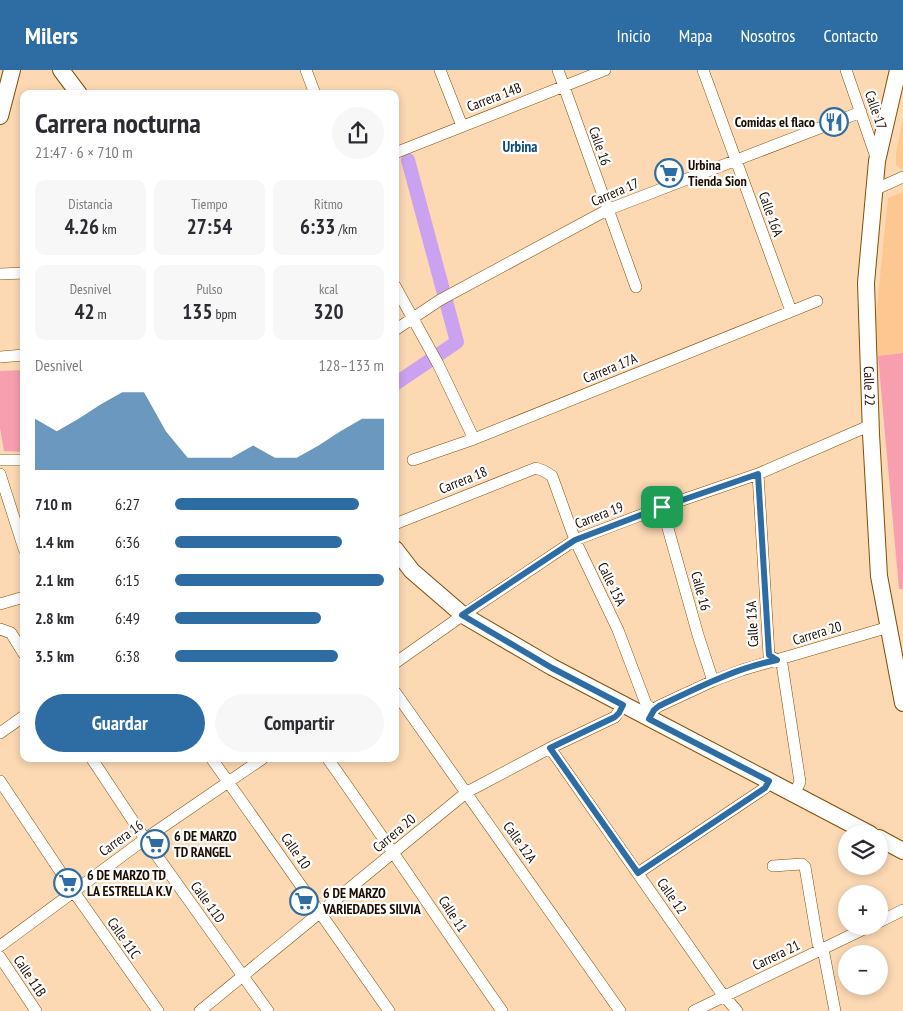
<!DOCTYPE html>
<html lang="es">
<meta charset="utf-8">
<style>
body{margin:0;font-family:"PT Sans Narrow",sans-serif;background:#f7f7f7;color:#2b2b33;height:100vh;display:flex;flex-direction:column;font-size:19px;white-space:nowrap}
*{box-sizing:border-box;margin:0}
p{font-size:16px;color:#7c7c81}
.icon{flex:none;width:28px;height:28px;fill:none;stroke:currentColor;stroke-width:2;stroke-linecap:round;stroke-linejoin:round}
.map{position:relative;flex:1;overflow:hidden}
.side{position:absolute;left:20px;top:20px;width:379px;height:672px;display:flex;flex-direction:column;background:#fff;border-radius:10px;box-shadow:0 2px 8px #0003}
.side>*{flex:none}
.controls{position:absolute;left:838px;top:755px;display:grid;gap:10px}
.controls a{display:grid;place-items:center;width:50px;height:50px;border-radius:50%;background:#fff;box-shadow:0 2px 8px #0003;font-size:25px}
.pin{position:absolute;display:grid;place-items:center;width:42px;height:42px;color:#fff;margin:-21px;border-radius:10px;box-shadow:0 2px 8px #0006}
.round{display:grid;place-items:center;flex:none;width:52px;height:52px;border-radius:26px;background:#f7f7f7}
.headline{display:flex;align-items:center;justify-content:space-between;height:85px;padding:0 15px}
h1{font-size:28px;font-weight:600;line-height:38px}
.figures{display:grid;grid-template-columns:repeat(3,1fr);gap:8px;height:85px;padding:5px 15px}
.figures div{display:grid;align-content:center;border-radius:10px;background:#f7f7f7;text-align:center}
.figures b{font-size:21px;font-weight:600}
.figures small{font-size:14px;font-weight:400}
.figures p{font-size:14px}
.chart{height:140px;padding:10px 15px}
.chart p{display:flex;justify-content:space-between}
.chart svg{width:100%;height:90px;margin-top:5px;fill:#2d6da3;opacity:.7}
.action{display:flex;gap:10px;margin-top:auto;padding:10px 15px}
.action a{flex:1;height:58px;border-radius:30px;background:#2d6da3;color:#fff;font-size:20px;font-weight:600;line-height:58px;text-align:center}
.action a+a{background:#f7f7f7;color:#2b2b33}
ul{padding:0 15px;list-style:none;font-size:16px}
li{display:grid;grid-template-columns:80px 60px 1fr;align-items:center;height:38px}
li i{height:12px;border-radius:6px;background:#2d6da3}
header{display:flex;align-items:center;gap:30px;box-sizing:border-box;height:70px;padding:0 25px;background:#2d6da3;color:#fff}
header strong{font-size:24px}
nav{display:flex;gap:28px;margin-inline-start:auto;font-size:18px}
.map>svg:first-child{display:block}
.built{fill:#fcc790}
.green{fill:#f79eaf}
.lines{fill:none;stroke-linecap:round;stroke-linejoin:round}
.canal{stroke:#caa2f0;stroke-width:14}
.street-casing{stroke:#824e00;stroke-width:12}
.secondary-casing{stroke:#824e00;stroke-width:18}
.street{stroke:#fff;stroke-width:11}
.secondary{stroke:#fff;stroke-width:16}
.route-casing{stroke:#fff;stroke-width:10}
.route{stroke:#2d6da3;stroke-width:6}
.labels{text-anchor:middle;stroke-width:4.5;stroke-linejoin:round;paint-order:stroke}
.street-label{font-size:14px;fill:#1d0d00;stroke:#fff}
.poi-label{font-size:14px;font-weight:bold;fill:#1d0d00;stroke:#fff;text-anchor:start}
.neighbourhood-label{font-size:15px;font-weight:bold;fill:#0b4b7b;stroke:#fff}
</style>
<header>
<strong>Milers</strong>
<nav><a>Inicio</a><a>Mapa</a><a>Nosotros</a><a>Contacto</a></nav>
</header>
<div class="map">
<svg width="903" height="941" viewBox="0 0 903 941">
<rect width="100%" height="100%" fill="#fcd8b3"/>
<path class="built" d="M 903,49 L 903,98 L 901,99 L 896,95 L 896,83 Z
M 903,122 L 903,283 L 878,286 L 876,247 L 888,128 Z"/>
<path class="green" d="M 903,283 L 903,519 L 899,519 L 878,286 Z
M 24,300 L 24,382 L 4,381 L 0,358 L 0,301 Z"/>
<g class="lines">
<path class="canal" d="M 395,314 L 457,272 L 408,90"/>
<defs>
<path id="street" d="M 306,0 L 315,24
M 440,0 L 462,56
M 558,0 L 636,217
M 703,0 L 791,241
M 846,0 L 877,90
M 395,83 L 605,0
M 874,120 L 903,107
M 0,204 L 24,203
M 395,216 L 438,294 L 474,369
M 395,260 L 440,230 L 607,140 L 861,42
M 0,287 L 24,285
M 0,390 L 24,390
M 413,390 L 474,369 L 817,231
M 0,404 L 24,479
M 758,404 L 769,585 L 782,594 L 800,712 L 794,724
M 662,437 L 698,565 L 713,611
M 395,454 L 536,398 L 544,401 L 552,406 L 575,470 L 618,560 L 646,634 L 653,640
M 0,534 L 24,527
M 0,559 L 11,563 L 24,584
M 395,593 L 463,545 L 575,470 L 662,437 L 758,404 L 864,358 L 871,357
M 395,622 L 620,941
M 650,647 L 653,640 L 659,636 L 713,611 L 742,600 L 889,557
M 0,663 L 24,646
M 550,678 L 720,921 L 737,941
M 92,689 L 145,769 L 268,941
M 212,689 L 389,941
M 328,689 C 387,772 443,857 502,941
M 0,711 L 74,822 L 158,941
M 773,796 L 802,794 L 805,797 L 818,874 L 824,884 L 835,941
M 638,803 L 765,718 L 769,711
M 879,852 L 903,840
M 0,876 L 145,769 L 262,689
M 0,887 L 36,941
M 200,941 L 467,722 L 550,678 L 615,647 L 623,635
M 694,941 L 870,856"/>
<g id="secondary">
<path d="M 61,0 L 79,24"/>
<path id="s1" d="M 898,0 L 877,91 L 866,213 L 871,364 L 879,506 L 903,633"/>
<path d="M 0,46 L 12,0"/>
<path d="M 395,479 L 412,501 L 463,545 L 552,597 L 870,764"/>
<path d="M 879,768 L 903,781"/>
</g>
</defs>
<use href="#street" class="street-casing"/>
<use href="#secondary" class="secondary-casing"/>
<use href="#street" class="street"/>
<use href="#secondary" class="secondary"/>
</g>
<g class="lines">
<defs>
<path id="route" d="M 758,404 L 769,585 L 777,590 C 736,598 697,618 659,636 L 654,640 L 649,649 L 769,711 L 765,718 L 638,803 L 550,678 L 615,647 L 619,643 L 623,635 L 552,598 L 462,545 L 575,470 L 662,437 Z"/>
</defs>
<use href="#route" class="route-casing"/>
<use href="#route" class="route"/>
</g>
<defs>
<symbol id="restaurant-ring" viewBox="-11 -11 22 22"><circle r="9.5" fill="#fff" stroke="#2d6da3" stroke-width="1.5"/><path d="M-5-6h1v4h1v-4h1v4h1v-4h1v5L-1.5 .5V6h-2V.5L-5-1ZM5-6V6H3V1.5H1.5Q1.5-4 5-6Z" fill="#2d6da3"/></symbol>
<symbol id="supermarket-ring" viewBox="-11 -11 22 22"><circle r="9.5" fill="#fff" stroke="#2d6da3" stroke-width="1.5"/><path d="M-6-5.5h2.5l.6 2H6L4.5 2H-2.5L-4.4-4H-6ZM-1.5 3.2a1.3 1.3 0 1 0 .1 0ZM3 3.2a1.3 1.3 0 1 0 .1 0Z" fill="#2d6da3"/></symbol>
</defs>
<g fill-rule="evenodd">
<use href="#restaurant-ring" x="818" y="36" width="32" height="32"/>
<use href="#supermarket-ring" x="653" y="87" width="32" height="32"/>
<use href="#supermarket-ring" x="139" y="758" width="32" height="32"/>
<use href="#supermarket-ring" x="52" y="797" width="32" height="32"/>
<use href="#supermarket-ring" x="288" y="815" width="32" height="32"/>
</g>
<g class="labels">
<g class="street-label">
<text transform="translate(494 27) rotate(-21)" y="5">Carrera 14B</text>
<text transform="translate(876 40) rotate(71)" y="5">Calle 17</text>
<text transform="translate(600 76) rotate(71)" y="5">Calle 16</text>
<text transform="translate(615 122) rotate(-23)" y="5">Carrera 17</text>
<text transform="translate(771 144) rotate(70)" y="5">Calle 16A</text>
<text transform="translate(610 298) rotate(-22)" y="5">Carrera 17A</text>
<text dy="5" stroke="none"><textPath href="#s1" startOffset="319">Calle 22</textPath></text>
<text transform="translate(463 410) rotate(-22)" y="5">Carrera 18</text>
<text transform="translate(599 445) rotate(-21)" y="5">Carrera 19</text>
<text transform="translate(612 514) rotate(64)" y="5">Calle 15A</text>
<text transform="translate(701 521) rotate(75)" y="5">Calle 16</text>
<text transform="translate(752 554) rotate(-93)" y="5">Calle 13A</text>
<text transform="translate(817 563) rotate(-17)" y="5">Carrera 20</text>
<text transform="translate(394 763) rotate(-40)" y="5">Carrera 20</text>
<text transform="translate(121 768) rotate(-36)" y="5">Carrera 16</text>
<text transform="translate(520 772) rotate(55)" y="5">Calle 12A</text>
<text transform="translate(296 781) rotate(55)" y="5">Calle 10</text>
<text transform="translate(672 826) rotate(55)" y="5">Calle 12</text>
<text transform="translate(208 832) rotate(54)" y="5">Calle 11D</text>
<text transform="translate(453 844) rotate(57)" y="5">Calle 11</text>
<text transform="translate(124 868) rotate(55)" y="5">Calle 11C</text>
<text transform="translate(776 885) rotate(-26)" y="5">Carrera 21</text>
<text transform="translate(30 906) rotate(56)" y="5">Calle 11B</text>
</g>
<g class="poi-label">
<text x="815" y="57" text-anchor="end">Comidas el flaco</text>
<text x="688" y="100">Urbina<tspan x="688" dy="16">Tienda Sion</tspan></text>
<text x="174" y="771">6 DE MARZO<tspan x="174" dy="16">TD RANGEL</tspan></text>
<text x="87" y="810">6 DE MARZO TD<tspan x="87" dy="16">LA ESTRELLA K.V</tspan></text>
<text x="323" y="828">6 DE MARZO<tspan x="323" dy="16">VARIEDADES SILVIA</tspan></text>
</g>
<g class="neighbourhood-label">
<text x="520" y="82">Urbina</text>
</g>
</g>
</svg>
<div class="controls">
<a><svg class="icon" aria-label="layers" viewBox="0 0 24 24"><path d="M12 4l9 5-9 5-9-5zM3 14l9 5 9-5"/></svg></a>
<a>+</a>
<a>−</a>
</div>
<div class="pin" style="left:662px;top:437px;background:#1e9e55"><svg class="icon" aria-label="arrive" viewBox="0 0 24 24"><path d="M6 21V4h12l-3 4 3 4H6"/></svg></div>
<section class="side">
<div class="headline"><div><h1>Carrera nocturna</h1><p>21:47 · 6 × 710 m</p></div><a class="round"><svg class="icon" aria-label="share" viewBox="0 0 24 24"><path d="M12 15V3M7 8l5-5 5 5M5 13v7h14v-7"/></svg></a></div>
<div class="figures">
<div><p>Distancia</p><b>4.26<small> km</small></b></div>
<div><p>Tiempo</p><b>27:54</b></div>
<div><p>Ritmo</p><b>6:33<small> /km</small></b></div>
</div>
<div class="figures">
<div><p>Desnivel</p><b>42<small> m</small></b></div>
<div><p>Pulso</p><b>135<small> bpm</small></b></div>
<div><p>kcal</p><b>320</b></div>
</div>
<div class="chart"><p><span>Desnivel</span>128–133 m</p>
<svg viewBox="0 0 160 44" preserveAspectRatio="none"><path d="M0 44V19L10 25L20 19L30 12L40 6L50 6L60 25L70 38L80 38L90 38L100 32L110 38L120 38L130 32L140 25L150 19L160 19V44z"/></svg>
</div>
<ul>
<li><b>710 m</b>6:27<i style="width:88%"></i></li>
<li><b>1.4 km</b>6:36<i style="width:80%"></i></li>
<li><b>2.1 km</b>6:15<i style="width:100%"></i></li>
<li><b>2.8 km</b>6:49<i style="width:70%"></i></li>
<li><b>3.5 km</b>6:38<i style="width:78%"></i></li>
</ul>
<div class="action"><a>Guardar</a><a>Compartir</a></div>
</section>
</div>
